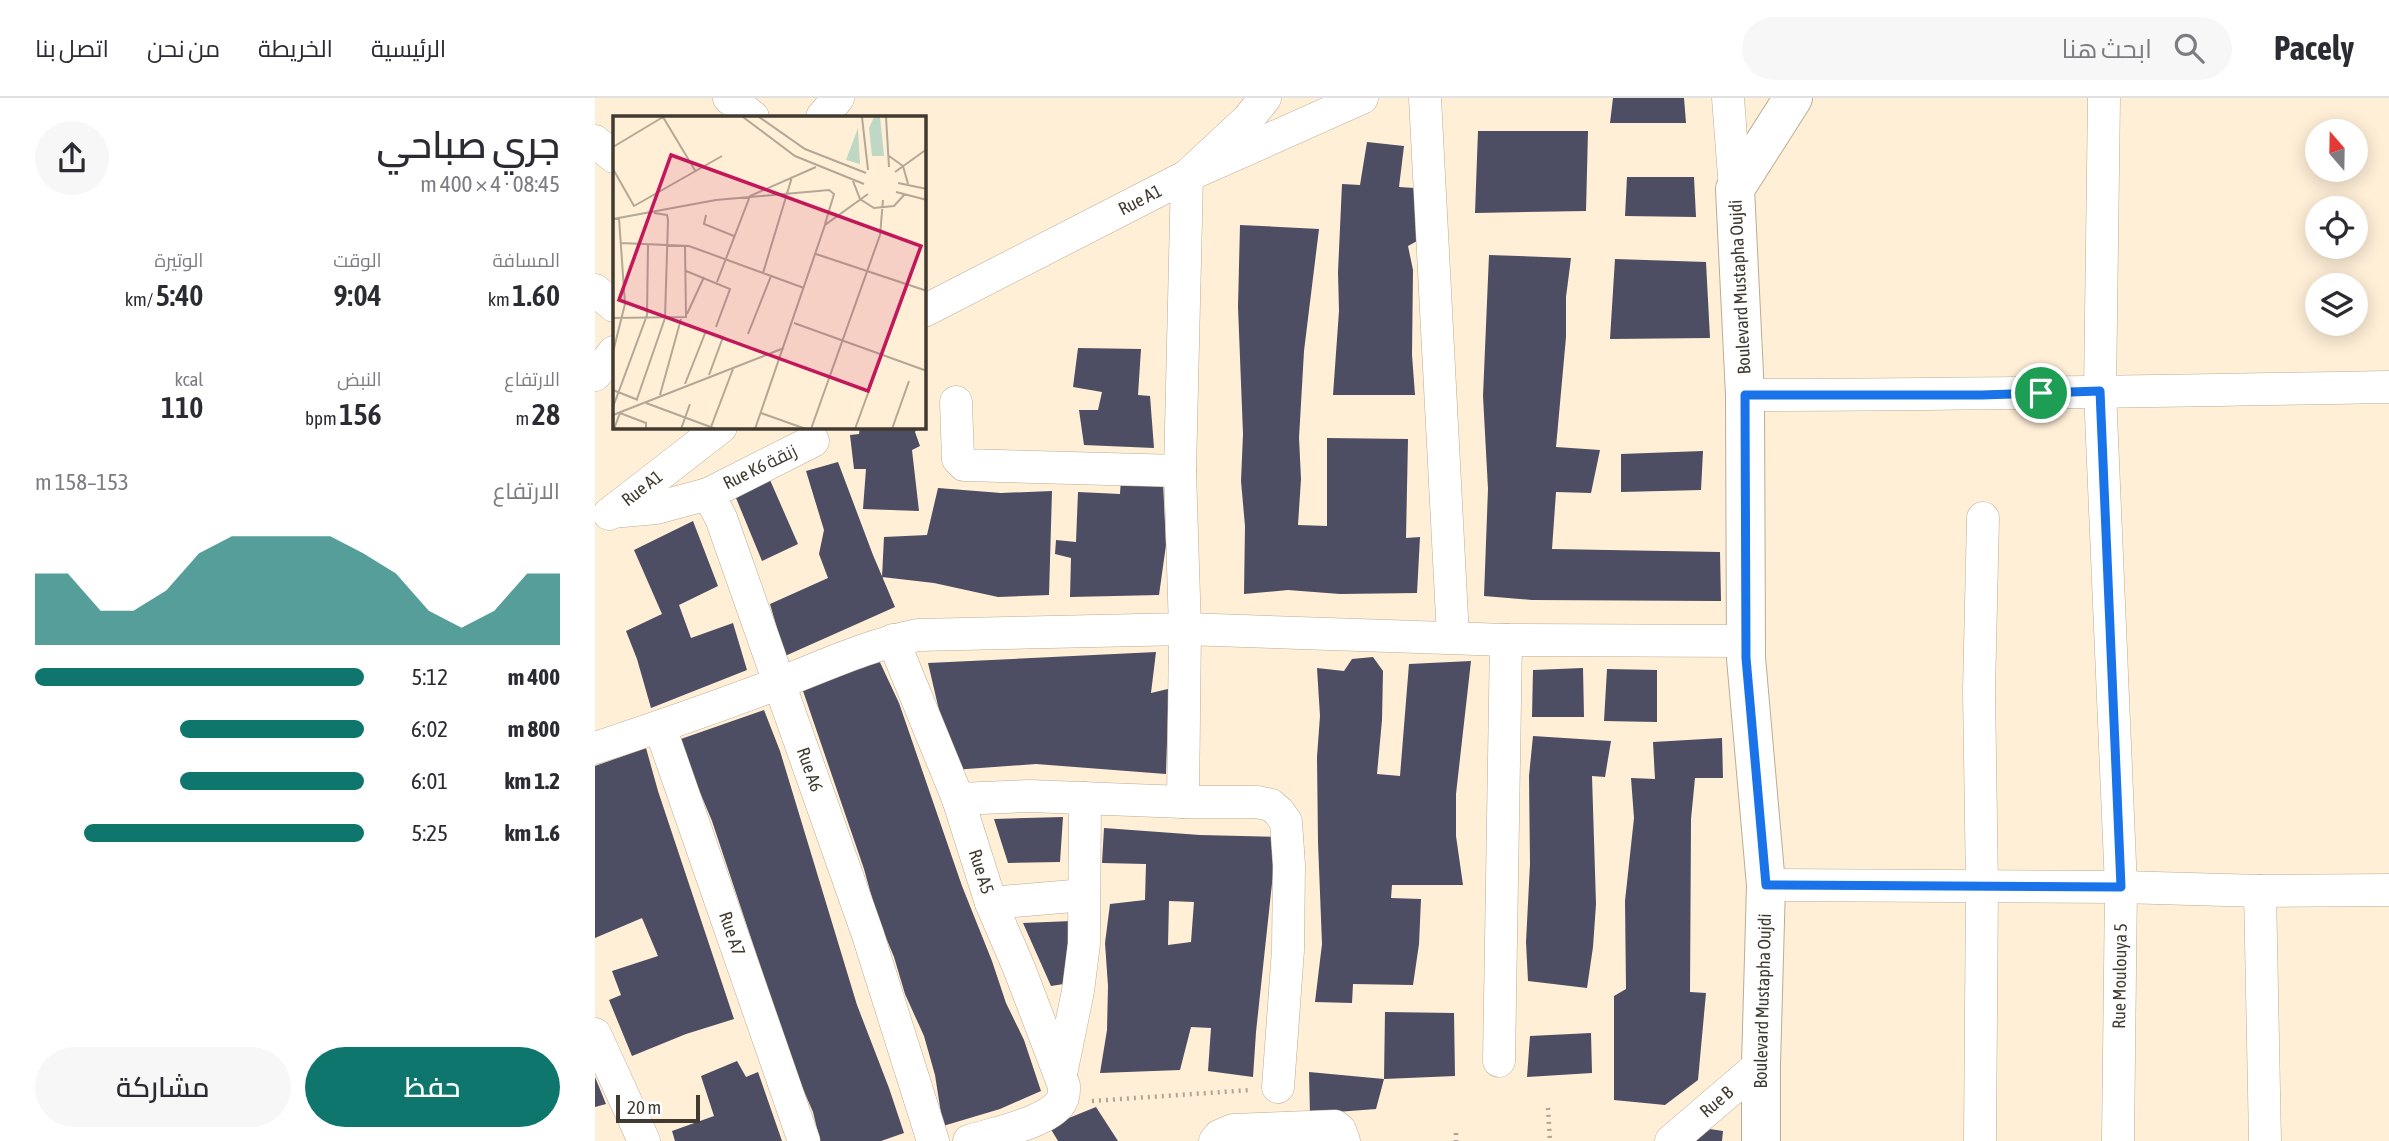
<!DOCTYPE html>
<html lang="ar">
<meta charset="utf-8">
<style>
body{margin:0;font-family:"Asap Condensed",Cairo,sans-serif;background:#f7f7f7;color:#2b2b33;direction:rtl;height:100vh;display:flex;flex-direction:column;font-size:26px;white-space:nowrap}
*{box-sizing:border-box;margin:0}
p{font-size:23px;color:#7c7c81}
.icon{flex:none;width:38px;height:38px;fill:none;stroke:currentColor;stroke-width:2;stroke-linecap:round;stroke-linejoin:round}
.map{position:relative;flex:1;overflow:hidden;direction:ltr}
.panel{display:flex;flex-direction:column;background:#fff;width:595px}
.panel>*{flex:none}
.needle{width:46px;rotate:340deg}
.buttons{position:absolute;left:1710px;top:21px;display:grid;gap:14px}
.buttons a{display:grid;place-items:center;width:63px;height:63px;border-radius:50%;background:#fff;box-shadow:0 4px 18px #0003;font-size:35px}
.scale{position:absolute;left:21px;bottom:18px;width:84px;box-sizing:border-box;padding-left:7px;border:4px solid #413a31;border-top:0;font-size:19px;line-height:24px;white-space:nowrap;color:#413a31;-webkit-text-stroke:5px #fff;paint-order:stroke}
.pin{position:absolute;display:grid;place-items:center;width:60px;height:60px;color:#fff;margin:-30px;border:4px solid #fff;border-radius:50%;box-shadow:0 2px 7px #0007}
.round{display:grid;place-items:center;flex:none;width:74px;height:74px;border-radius:37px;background:#f7f7f7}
.summary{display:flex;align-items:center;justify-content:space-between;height:119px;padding:0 35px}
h1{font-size:38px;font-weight:600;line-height:52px}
.metrics{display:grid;grid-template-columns:repeat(3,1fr);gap:10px;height:119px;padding:7px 35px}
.metrics div{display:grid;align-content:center}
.metrics b{font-size:30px;font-weight:600}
.metrics small{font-size:19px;font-weight:400}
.metrics p{font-size:19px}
.chart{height:196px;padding:14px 35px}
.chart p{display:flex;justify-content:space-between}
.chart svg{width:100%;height:126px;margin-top:7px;fill:#0f766e;opacity:.7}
.action{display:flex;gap:14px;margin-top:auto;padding:14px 35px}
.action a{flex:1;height:80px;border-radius:42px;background:#0f766e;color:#fff;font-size:28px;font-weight:600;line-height:80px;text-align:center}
.action a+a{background:#f7f7f7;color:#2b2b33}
ul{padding:0 35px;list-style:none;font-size:23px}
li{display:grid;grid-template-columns:112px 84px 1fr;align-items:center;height:52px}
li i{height:18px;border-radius:9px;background:#0f766e}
header{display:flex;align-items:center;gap:42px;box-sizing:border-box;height:98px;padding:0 35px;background:#fff;border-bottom:2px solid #e1e1e2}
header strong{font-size:33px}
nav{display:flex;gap:38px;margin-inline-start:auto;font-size:24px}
.search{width:490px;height:63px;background:#f7f7f7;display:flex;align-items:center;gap:18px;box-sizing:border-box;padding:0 24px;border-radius:38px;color:#7c7c81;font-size:26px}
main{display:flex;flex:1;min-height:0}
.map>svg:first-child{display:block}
.building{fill:#4d4d63;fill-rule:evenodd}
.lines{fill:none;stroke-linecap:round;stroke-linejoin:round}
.minor-casing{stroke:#baac94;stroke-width:33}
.major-casing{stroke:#baac94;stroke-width:40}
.path{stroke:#b1a493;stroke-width:4.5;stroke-dasharray:2 5;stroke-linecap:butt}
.minor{stroke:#fff;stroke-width:32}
.major{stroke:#fff;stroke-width:38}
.route-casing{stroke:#fff;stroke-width:14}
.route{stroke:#1a73e8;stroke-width:9}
.labels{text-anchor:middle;stroke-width:7;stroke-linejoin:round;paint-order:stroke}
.street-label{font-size:18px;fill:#413a31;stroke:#fff}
.inset-road{fill:none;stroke:#b3a795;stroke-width:2}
.view{fill:#c2185b;fill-opacity:0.15;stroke:#c2185b;stroke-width:3.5}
.inset-edge{fill:none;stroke:#413a31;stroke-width:3.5}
</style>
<header>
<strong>Pacely</strong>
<div class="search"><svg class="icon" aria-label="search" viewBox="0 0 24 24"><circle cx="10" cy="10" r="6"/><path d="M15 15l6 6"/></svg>ابحث هنا</div>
<nav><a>الرئيسية</a><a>الخريطة</a><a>من نحن</a><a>اتصل بنا</a></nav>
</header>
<main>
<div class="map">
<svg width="1794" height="1043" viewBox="0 0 1794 1043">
<rect width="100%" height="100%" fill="#ffefd7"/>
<path class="building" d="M 1018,0 L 1089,0 L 1091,25 L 1015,25 Z
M 883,33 L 993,33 L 991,113 L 880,115 Z
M 772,44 L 809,48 L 804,89 L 820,90 L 824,142 L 813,148 L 818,172 L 817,257 L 820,297 L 738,297 L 744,213 L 743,174 L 747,86 L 765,87 Z
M 1032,79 L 1099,79 L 1101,119 L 1030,118 Z
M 645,127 L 724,131 L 709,253 L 704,340 L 706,381 L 703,427 L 732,428 L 732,340 L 813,341 L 811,440 L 825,439 L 822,495 L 745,496 L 693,492 L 649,496 L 650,428 L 646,383 L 648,336 L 643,209 Z
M 894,157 L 976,160 L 971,199 L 971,239 L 961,349 L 1005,352 L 996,395 L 961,394 L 957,451 L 1125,454 L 1126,503 L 937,502 L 889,498 L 893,391 L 888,298 Z
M 1020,161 L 1111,164 L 1115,240 L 1015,241 Z
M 483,250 L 546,251 L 543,297 L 555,298 L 559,350 L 489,347 L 484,312 L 503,312 L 507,294 L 478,289 Z
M 265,329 L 323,329 L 320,334 L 325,348 L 317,352 L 324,413 L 268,411 L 271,371 L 259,371 L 255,337 L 264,336 Z
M 1108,353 L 1106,392 L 1026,394 L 1026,356 Z
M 243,364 L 278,457 L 300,509 L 190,558 L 175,506 L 233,480 L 224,456 L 229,432 L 211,373 Z
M 526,380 L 568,384 L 571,447 L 564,497 L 475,499 L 476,460 L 460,456 L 461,442 L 481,444 L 483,394 L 525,396 Z
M 175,382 L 203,446 L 167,463 L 141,400 Z
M 343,390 L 406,395 L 457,393 L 454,497 L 403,499 L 339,485 L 287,479 L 289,439 L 332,437 Z
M 98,423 L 123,488 L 84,507 L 96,540 L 138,525 L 152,572 L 56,610 L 42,561 L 31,533 L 67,516 L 39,452 Z
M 561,554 L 556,595 L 577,590 L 573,611 L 571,676 L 441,666 L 358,672 L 333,565 Z
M 282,558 L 304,605 L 367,788 L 397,863 L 411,905 L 429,942 L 446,993 L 405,1011 L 348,1028 L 340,977 L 329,938 L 310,896 L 299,859 L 282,818 L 269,771 L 207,590 Z
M 778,559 L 788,573 L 787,622 L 782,676 L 805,678 L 814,566 L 876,563 L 861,696 L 861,738 L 868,787 L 797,787 L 796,800 L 826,801 L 824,846 L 818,887 L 758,886 L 757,905 L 720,904 L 727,846 L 723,744 L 722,659 L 725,618 L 722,570 L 749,573 L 757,561 Z
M 988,570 L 989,619 L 937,619 L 938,572 Z
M 1012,571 L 1062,572 L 1062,624 L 1009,623 Z
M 169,612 L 185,653 L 262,907 L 294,990 L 309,1035 L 286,1043 L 225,1043 L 218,1014 L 201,975 L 117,723 L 83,642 Z
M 938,638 L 1016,643 L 1010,679 L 997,678 L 1001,806 L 998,849 L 992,890 L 933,883 L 931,844 L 935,766 L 934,678 Z
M 1127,640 L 1128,680 L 1100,680 L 1096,721 L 1095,894 L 1111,895 L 1103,982 L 1070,1007 L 1019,1002 L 1019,898 L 1031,891 L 1030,803 L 1039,720 L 1036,680 L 1060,681 L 1058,644 Z
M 51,650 L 63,693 L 139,921 L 91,936 L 37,958 L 14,902 L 26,897 L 17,873 L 63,858 L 47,820 L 0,840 L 0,668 Z
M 468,719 L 465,764 L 413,765 L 399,721 Z
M 509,730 L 605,737 L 682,739 L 661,934 L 658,979 L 613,973 L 616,930 L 596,929 L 585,972 L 505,975 L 512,932 L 513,888 L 510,845 L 515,806 L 550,802 L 551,766 L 507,765 ZM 574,803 L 599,804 L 596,844 L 573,847 Z
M 477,823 L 475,885 L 456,888 L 428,825 Z
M 790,914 L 859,915 L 860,978 L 789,981 Z
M 996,935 L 997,975 L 932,979 L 935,938 Z
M 142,963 L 151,979 L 163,974 L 187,1043 L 80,1043 L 77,1033 L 119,1018 L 106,978 Z
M 714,974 L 789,981 L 781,1011 L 715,1016 Z
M 0,979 L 11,1006 L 0,1009 Z
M 501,1009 L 523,1043 L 463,1043 L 454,1028 Z
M 1101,1029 L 1128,1033 L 1127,1043 L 1085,1043 Z"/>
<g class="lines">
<defs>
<g id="minor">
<path d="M 134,0 L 158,19"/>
<path d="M 830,0 L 858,539"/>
<path d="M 1133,0 L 1140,91"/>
<path d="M 1509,0 L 1505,293 L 1526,789 L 1523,1043"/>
<path d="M 227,19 L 243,0"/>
<path d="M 0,43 L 19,59"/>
<path d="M 0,192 L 19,208"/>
<path id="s1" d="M 329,213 L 592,78 L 767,0"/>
<path d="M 0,277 L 19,254"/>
<path d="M 1150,297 C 1365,297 1579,293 1794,289"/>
<path d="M 361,304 L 363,361 L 369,367 L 585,373"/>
<path d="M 113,396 L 218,343"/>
<path id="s2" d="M 17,414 L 61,410 L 113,396 L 126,420 L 273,837 L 338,1043"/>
<path id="s3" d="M 14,416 L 126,329"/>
<path id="s4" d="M 298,542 L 363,701 L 396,805 L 424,870 L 469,988 C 469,994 469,999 466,1004 C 452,1025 398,1035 374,1043"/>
<path id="s5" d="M 65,629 L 209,1043"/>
<path d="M 0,650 C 61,630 121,609 182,586 C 229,568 273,547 323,537 L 590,531 L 911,542 L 1151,543"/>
<path d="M 363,701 L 435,698 L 588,704 L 662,704 L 676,707 L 684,714 L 691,724 L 694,767 L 693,852 L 683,989"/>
<path d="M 588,704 L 590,531 L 585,373 L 592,78 L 653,21 L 670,0"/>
<path d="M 1171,787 L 1526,789 L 1665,793 L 1794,792"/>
<path d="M 1665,793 L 1670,1043"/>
<path d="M 396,805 L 489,797"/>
<path d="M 0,936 L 49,1043"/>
<path d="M 904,963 L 911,542"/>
<path d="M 466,976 L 483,893 L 489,846 L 490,700"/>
<path d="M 620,1043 L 624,1038 L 638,1032 L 740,1028 L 745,1032 L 749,1043"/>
<path id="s6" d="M 1076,1043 L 1166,966"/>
<path d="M 1385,1043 L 1387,789 L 1384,592 L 1388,420"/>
</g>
<g id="major">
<path id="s7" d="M 1166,1043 L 1166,966 L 1171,787 L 1151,560 L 1150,297 L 1140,91 L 1198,0"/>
</g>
</defs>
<use href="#minor" class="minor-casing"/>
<use href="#major" class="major-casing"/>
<path class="path" d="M 497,1003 L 656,992
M 953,1010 L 955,1043
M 861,1035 L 861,1043"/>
<use href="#minor" class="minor"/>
<use href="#major" class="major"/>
</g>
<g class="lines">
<defs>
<path id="route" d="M 1505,293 L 1526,789 L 1171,787 L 1151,560 L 1150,297 L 1387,297 Z"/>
</defs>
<use href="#route" class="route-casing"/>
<use href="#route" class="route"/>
</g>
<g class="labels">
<g class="street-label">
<text dy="6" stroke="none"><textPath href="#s1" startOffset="243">Rue A1</textPath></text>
<text transform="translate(1145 189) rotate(-93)" y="6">Boulevard Mustapha Oujdi</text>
<text transform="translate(165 369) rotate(-26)" y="6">Rue K6 زنقة</text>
<text dy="6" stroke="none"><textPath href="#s3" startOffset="42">Rue A1</textPath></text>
<text dy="6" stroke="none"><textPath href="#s2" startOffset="392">Rue A6</textPath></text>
<text dy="6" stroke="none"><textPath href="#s4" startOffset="248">Rue A5</textPath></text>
<text dy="6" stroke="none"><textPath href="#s5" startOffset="219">Rue A7</textPath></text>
<text transform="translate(1525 878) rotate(-89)" y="6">Rue Moulouya 5</text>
<text dy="6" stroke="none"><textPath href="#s7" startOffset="140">Boulevard Mustapha Oujdi</textPath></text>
<text dy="6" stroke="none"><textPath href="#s6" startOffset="60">Rue B</textPath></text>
</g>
</g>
<g transform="translate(18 18)">
<rect width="313" height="313" fill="#ffefd7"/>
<path d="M 261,1 L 267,1 L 271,40 L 259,40 L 256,12 ZM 245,12 L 247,48 L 233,44 Z" fill="#bfd7c5"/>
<path class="inset-road" d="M 50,1 L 83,56M 130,1 L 182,40 L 251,68M 146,1 L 192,33 L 253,57M 249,1 L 255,54M 273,1 L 276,51M 0,31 L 50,1M 276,40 L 290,50 L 295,68M 0,53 L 21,90 L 109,40M 282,56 L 314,33M 240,65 L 247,83 L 261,92 L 281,90 L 292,78M 285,67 L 314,73M 283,76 L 314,84M 93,99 L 91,108 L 121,120M 0,103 L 103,84 L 216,74 L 221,78 L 212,108M 8,127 L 76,130 L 191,172M 203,138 L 314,175M 73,155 L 117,173 L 103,211M 150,157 L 179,61M 104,166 L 137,80 L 203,51M 74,198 L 91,161M 0,202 L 73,201 L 72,129M 181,207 L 314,255M 135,218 L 158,160M 0,236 L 12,188 L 6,102M 72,268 L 93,215 L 110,221 L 96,259M 0,274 L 25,284M 47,279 L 68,203M 24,283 L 52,202 L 55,104 L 54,99 L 41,97M 33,287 L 103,313M 0,291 L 34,199 L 35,129M 148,297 L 193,313M 0,299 L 171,232M 98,311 L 120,253M 1,313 L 7,297 L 33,307 L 33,313M 68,313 L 77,288M 142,313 L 212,109 L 255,78M 198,313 L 267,119 L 270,84M 242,313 L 294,170M 279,313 L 296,265"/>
<path class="view" d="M 58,39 L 308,130 L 255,275 L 6,184 Z"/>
<rect width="313" height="313" class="inset-edge"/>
</g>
</svg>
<div class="buttons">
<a><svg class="needle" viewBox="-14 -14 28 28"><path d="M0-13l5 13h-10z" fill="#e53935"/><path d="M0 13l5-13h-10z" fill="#7c7c81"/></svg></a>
<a><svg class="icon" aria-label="locate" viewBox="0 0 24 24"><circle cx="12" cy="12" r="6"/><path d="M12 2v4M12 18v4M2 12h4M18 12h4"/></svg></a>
<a><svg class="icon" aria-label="layers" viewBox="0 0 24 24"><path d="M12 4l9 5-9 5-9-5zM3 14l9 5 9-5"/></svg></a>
</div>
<div class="scale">20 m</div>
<div class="pin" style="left:1446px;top:295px;background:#1e9e55"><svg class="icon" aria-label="arrive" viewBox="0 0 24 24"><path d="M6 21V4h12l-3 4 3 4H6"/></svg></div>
</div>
<section class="panel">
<div class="summary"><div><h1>جري صباحي</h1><p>08:45 · 4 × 400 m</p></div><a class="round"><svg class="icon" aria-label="share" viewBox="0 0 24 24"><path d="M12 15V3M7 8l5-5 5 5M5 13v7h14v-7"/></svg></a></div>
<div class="metrics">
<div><p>المسافة</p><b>1.60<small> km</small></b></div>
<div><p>الوقت</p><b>9:04</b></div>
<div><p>الوتيرة</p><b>5:40<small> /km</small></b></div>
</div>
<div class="metrics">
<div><p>الارتفاع</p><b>28<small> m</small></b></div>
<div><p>النبض</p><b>156<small> bpm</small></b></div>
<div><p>kcal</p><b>110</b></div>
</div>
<div class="chart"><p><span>الارتفاع</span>153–158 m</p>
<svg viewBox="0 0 160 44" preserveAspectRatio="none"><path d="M0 44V19L10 19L20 32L30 32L40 25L50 12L60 6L70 6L80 6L90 6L100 12L110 19L120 32L130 38L140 32L150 19L160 19V44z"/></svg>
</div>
<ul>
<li><b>400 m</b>5:12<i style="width:100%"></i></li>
<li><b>800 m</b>6:02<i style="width:56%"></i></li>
<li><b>1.2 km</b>6:01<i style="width:56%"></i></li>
<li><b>1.6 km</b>5:25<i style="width:85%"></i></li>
</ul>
<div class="action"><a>حفظ</a><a>مشاركة</a></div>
</section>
</main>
